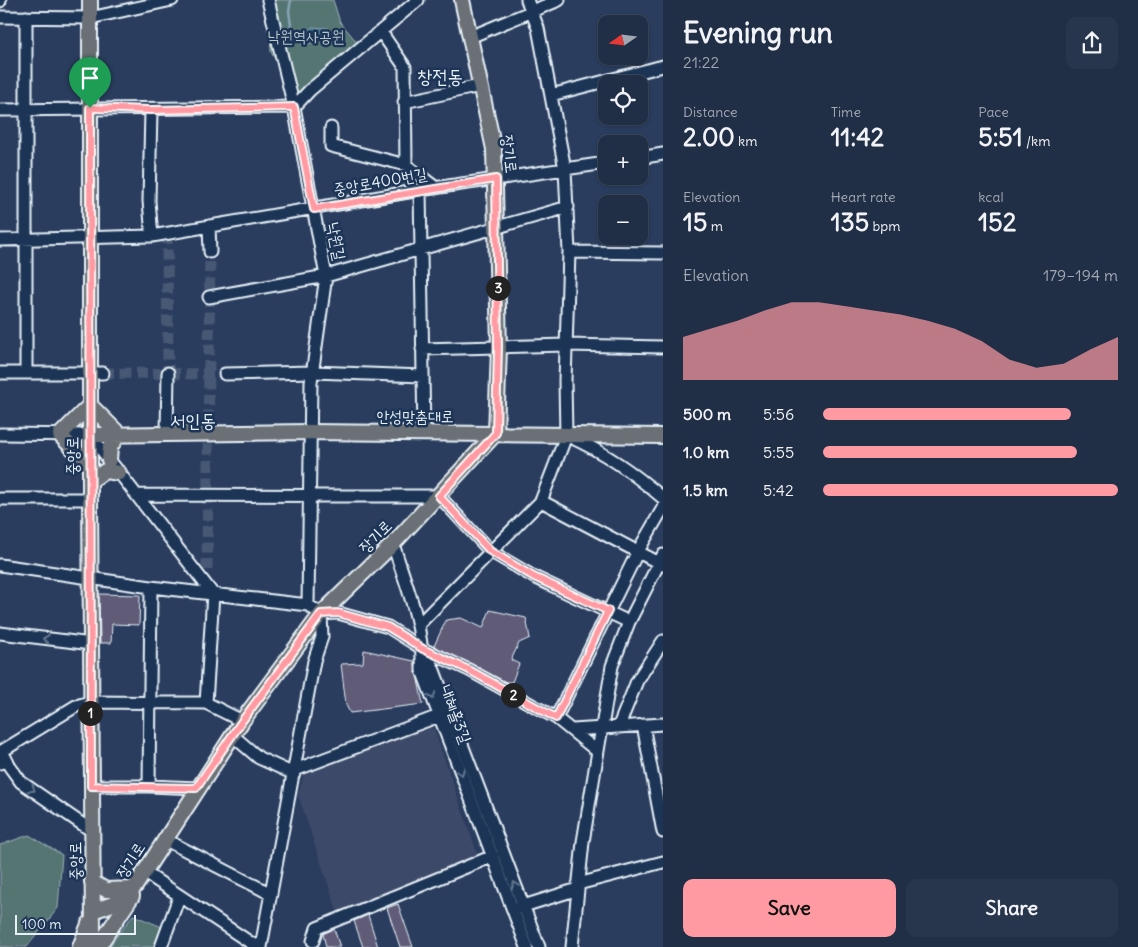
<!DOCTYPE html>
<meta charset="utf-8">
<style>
body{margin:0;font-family:Delius,"Poor Story",sans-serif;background:#28364d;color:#f1f3f6;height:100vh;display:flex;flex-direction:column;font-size:19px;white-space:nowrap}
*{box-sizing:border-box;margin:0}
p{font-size:16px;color:#a2a8b3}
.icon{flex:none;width:28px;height:28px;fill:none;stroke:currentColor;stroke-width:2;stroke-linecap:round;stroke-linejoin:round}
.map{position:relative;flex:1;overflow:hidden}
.drawer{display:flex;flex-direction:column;background:#202e46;width:475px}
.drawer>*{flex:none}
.needle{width:32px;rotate:256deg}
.controls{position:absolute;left:598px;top:15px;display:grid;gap:10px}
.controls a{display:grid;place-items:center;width:50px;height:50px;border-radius:10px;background:#202e46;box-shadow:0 1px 4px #0004,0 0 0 1px #3d4a5f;font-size:25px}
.scale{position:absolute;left:15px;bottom:12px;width:121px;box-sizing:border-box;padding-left:5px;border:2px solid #e8f1f8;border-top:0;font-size:14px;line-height:18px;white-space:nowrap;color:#e8f1f8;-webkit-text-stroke:4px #1d3557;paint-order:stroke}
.pin{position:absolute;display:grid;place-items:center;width:42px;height:42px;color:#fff;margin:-51px -21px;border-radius:50% 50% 50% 0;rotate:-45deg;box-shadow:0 0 5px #0007}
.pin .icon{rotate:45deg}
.km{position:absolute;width:25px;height:25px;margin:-12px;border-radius:50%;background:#222;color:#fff;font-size:14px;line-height:25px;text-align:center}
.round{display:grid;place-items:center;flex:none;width:52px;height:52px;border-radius:10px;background:#28364d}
.overview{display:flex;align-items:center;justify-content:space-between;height:85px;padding:0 20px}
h1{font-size:28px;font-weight:800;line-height:38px}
.stats{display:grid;grid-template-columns:repeat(3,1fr);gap:8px;height:85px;padding:5px 20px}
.stats div{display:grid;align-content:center}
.stats b{font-size:25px;font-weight:800}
.stats small{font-size:14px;font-weight:400}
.stats p{font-size:14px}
.chart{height:140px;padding:10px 20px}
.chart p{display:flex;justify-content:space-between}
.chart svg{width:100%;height:90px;margin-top:5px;fill:#ff9aa2;opacity:.7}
.cta{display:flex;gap:10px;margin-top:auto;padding:10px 20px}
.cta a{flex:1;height:58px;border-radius:10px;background:#ff9aa2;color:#111;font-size:20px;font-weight:800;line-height:58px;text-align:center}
.cta a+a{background:#28364d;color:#f1f3f6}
ul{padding:0 20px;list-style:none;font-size:16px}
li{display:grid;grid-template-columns:80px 60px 1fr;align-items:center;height:38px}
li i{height:12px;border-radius:6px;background:#ff9aa2}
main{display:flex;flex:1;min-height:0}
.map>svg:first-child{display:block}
.built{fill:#3d4969}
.green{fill:#547473;stroke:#9eb2b6}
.water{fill:#457189;stroke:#86a4b5}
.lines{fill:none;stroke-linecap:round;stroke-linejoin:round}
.stream{stroke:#86a4b5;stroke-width:2.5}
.building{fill:#605c78;stroke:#e8f1f8}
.minor-tunnel{stroke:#465875;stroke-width:11;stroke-dasharray:11 5.5;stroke-linecap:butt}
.minor-casing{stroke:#e8f1f8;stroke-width:15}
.major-casing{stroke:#e8f1f8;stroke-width:18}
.minor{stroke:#1d3557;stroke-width:11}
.major{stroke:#6a7074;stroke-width:14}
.oneway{stroke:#64778f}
.route-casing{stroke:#fff;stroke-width:10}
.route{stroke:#ff9aa2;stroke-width:6}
.labels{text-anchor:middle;stroke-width:5;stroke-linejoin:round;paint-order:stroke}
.park-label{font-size:16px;fill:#b4c5c9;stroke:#1d3557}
.street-label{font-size:16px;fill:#e8f1f8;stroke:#1d3557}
.quarter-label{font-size:19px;fill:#e8f1f8;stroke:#1d3557}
</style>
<main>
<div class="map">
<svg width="663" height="947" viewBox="0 0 663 947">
<rect width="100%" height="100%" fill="#2a3d5e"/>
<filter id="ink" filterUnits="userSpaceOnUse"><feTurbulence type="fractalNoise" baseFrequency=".02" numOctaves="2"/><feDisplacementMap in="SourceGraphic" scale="10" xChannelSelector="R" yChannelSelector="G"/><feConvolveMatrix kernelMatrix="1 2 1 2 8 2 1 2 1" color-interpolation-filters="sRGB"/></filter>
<g filter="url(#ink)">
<path class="built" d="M 424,726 L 434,729 L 477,853 L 476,859 L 338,913 L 298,795 L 304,774 Z"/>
<path class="green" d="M 263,0 L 333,0 L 340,22 L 357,42 L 297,94 L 292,91 L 271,52 L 270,32 Z
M 29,835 L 62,855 L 58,908 L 27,947 L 0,947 L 0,845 Z
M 133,915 L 162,927 L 153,947 L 109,947 Z"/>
<path class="water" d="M 312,27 L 328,28 L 335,38 L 325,35 C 315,43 303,49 292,37 L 294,30 L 305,34 Z"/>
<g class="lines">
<path class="stream" d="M 291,0 L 289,11 L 292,33"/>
</g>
<path class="building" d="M 99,594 L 140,595 L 139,625 L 112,624 L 111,643 L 100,643 Z
M 490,610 L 526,618 L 530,638 L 519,643 L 511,660 L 519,664 L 512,682 L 506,682 L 434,646 L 446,620 L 461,618 L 483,628 Z
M 364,650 L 414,661 L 423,704 L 350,713 L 346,705 L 341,664 L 363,663 Z
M 398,904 L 413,947 L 400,947 L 387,908 Z
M 368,915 L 378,947 L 363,947 L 354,921 Z
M 334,929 L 340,947 L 326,947 L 323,934 Z"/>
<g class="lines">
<path class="minor-tunnel" d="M 167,233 L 168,373
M 103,373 L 225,374
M 207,570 L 210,252"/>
<defs>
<path id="minor" d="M 268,0 L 294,107 L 326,276 L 311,382 L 308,605 L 321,614
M 0,1 L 0,0
M 0,17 L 90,18 L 172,0
M 381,32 L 405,67 L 406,165
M 470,37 L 559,0
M 551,95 L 663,66
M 404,102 L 480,86
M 0,110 L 294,107 L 310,90 L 418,0
M 151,110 L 149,201 L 152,236
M 331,128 L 331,146 L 406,165 L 436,188
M 639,158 L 663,154
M 420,190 L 424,434
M 209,226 L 210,252
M 0,240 L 152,236 L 420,190 L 606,163
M 569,252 L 663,253
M 209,297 L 326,276 L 568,207
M 422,349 L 566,345 L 663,347
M 0,373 L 103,373
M 26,373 L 26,17
M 225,374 L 313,372 L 423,376
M 167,433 L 168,373
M 0,434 L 90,435 L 213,594 L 206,703
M 568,436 C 606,453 632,472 663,498
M 138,495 L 439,496 L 490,551 L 534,577 L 629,622
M 0,499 L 90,499
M 541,501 L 663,565
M 393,544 C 406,585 424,626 422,670 L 527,947
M 0,565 L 151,587 L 308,605
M 321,614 L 338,613 L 388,627 L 423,649 L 469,670 L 556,718 L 597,751
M 419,624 L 541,501 L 566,436 L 565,381 L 569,252 L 565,169 L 538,28 L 527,0
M 0,633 L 92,644
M 424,651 L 433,668 L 539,947
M 556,718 L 638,551 L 663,508
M 643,725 L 663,832
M 618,728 L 637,681 L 663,641
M 573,730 L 663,724
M 232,735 L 259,758 L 294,774
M 2,751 L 10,767 L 21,782 L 92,831
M 0,763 L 2,751 L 76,706 L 90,702 L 206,703 L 242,721
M 295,770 L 439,716
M 91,786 L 149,786 L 197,788
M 149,786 L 151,587
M 164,839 L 271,894
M 144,872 L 257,947
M 578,884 L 663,862
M 517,908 L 578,889
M 313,941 L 317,928 L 493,856
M 161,947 L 179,897
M 261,947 L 314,661 L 322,637 L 321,614
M 572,947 L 583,842 L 612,666 L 629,622 L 663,555"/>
<path id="major" d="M 90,0 L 90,499 L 93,932 L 91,947
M 90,435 L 310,432 L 663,436
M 90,466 L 60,435 L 90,405 L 119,434 L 110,447 L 109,460
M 90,481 L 105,471 L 119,473
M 92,882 L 106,890 L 133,889
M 93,911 L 121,901 L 136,885 L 242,721 L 321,614 L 393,544 L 496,433 L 499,347 L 494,149 L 462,0
M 80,947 L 89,924
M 98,947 L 132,896"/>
</defs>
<use href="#minor" class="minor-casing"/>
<use href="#major" class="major-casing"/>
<use href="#minor" class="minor"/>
<use href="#major" class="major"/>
</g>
<defs><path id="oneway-chevron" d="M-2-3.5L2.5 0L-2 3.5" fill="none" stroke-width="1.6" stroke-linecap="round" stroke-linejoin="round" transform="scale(1.25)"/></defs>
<g class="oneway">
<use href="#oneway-chevron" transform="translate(46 639) rotate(-173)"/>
<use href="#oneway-chevron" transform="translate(432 696) rotate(70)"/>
<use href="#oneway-chevron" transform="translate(461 772) rotate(69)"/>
<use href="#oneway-chevron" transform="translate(32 789) rotate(35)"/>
<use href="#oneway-chevron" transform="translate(515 885) rotate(-111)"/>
</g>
</g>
<g class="lines" filter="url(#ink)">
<defs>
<path id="route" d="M 294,107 L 314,209 L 496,179 L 498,347 L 496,433 L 439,496 L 490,551 L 534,577 L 608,611 L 556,718 L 469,670 L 423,649 L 388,627 L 338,613 L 321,614 L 242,721 L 196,788 L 91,786 L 90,108 L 151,110 Z"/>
</defs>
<use href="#route" class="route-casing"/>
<use href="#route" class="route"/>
</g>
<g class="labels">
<g class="park-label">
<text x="306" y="42">낙원역사공원</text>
</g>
<g class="street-label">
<text transform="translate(510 154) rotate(83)" y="6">장기로</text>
<text transform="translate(380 181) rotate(-10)" y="6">중앙로400번길</text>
<text transform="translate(337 241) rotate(79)" y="6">낙원길</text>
<text x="415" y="422">안성맞춤대로</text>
<text transform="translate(72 456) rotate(-90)" y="6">중앙로</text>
<text transform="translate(375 536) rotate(-45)" y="6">장기로</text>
<text transform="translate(456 714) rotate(69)" y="6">내혜홀3길</text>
<text transform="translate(130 860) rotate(-57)" y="6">장기로</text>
<text transform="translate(75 861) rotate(-91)" y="6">중앙로</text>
</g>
<g class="quarter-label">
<text x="440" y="83">창전동</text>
<text x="193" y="427">서인동</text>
</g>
</g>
</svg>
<div class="controls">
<a><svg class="needle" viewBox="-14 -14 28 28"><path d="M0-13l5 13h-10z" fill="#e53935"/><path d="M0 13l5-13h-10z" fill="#a2a8b3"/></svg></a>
<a><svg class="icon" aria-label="locate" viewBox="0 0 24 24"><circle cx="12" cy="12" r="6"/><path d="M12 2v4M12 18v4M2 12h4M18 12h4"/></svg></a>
<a>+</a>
<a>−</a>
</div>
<div class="scale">100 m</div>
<div class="pin" style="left:90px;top:108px;background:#1e9e55"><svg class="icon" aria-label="arrive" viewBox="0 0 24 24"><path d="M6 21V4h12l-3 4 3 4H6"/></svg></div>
<b class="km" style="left:90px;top:713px">1</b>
<b class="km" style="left:513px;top:695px">2</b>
<b class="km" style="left:498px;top:288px">3</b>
</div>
<section class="drawer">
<div class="overview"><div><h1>Evening run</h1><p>21:22</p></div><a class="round"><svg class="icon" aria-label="share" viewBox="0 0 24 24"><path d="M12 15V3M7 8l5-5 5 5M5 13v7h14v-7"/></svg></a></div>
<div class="stats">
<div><p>Distance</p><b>2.00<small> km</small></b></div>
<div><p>Time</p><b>11:42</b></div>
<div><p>Pace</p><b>5:51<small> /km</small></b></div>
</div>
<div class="stats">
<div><p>Elevation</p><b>15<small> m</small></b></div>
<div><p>Heart rate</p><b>135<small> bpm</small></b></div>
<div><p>kcal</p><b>152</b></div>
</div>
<div class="chart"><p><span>Elevation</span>179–194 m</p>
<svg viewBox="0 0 160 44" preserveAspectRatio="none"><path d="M0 44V23L10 19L20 15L30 10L40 6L50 6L60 8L70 10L80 12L90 15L100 19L110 25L120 34L130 38L140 36L150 29L160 23V44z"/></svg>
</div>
<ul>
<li><b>500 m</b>5:56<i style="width:84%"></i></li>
<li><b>1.0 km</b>5:55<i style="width:86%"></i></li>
<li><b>1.5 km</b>5:42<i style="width:100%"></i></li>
</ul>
<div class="cta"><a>Save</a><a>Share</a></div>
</section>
</main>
